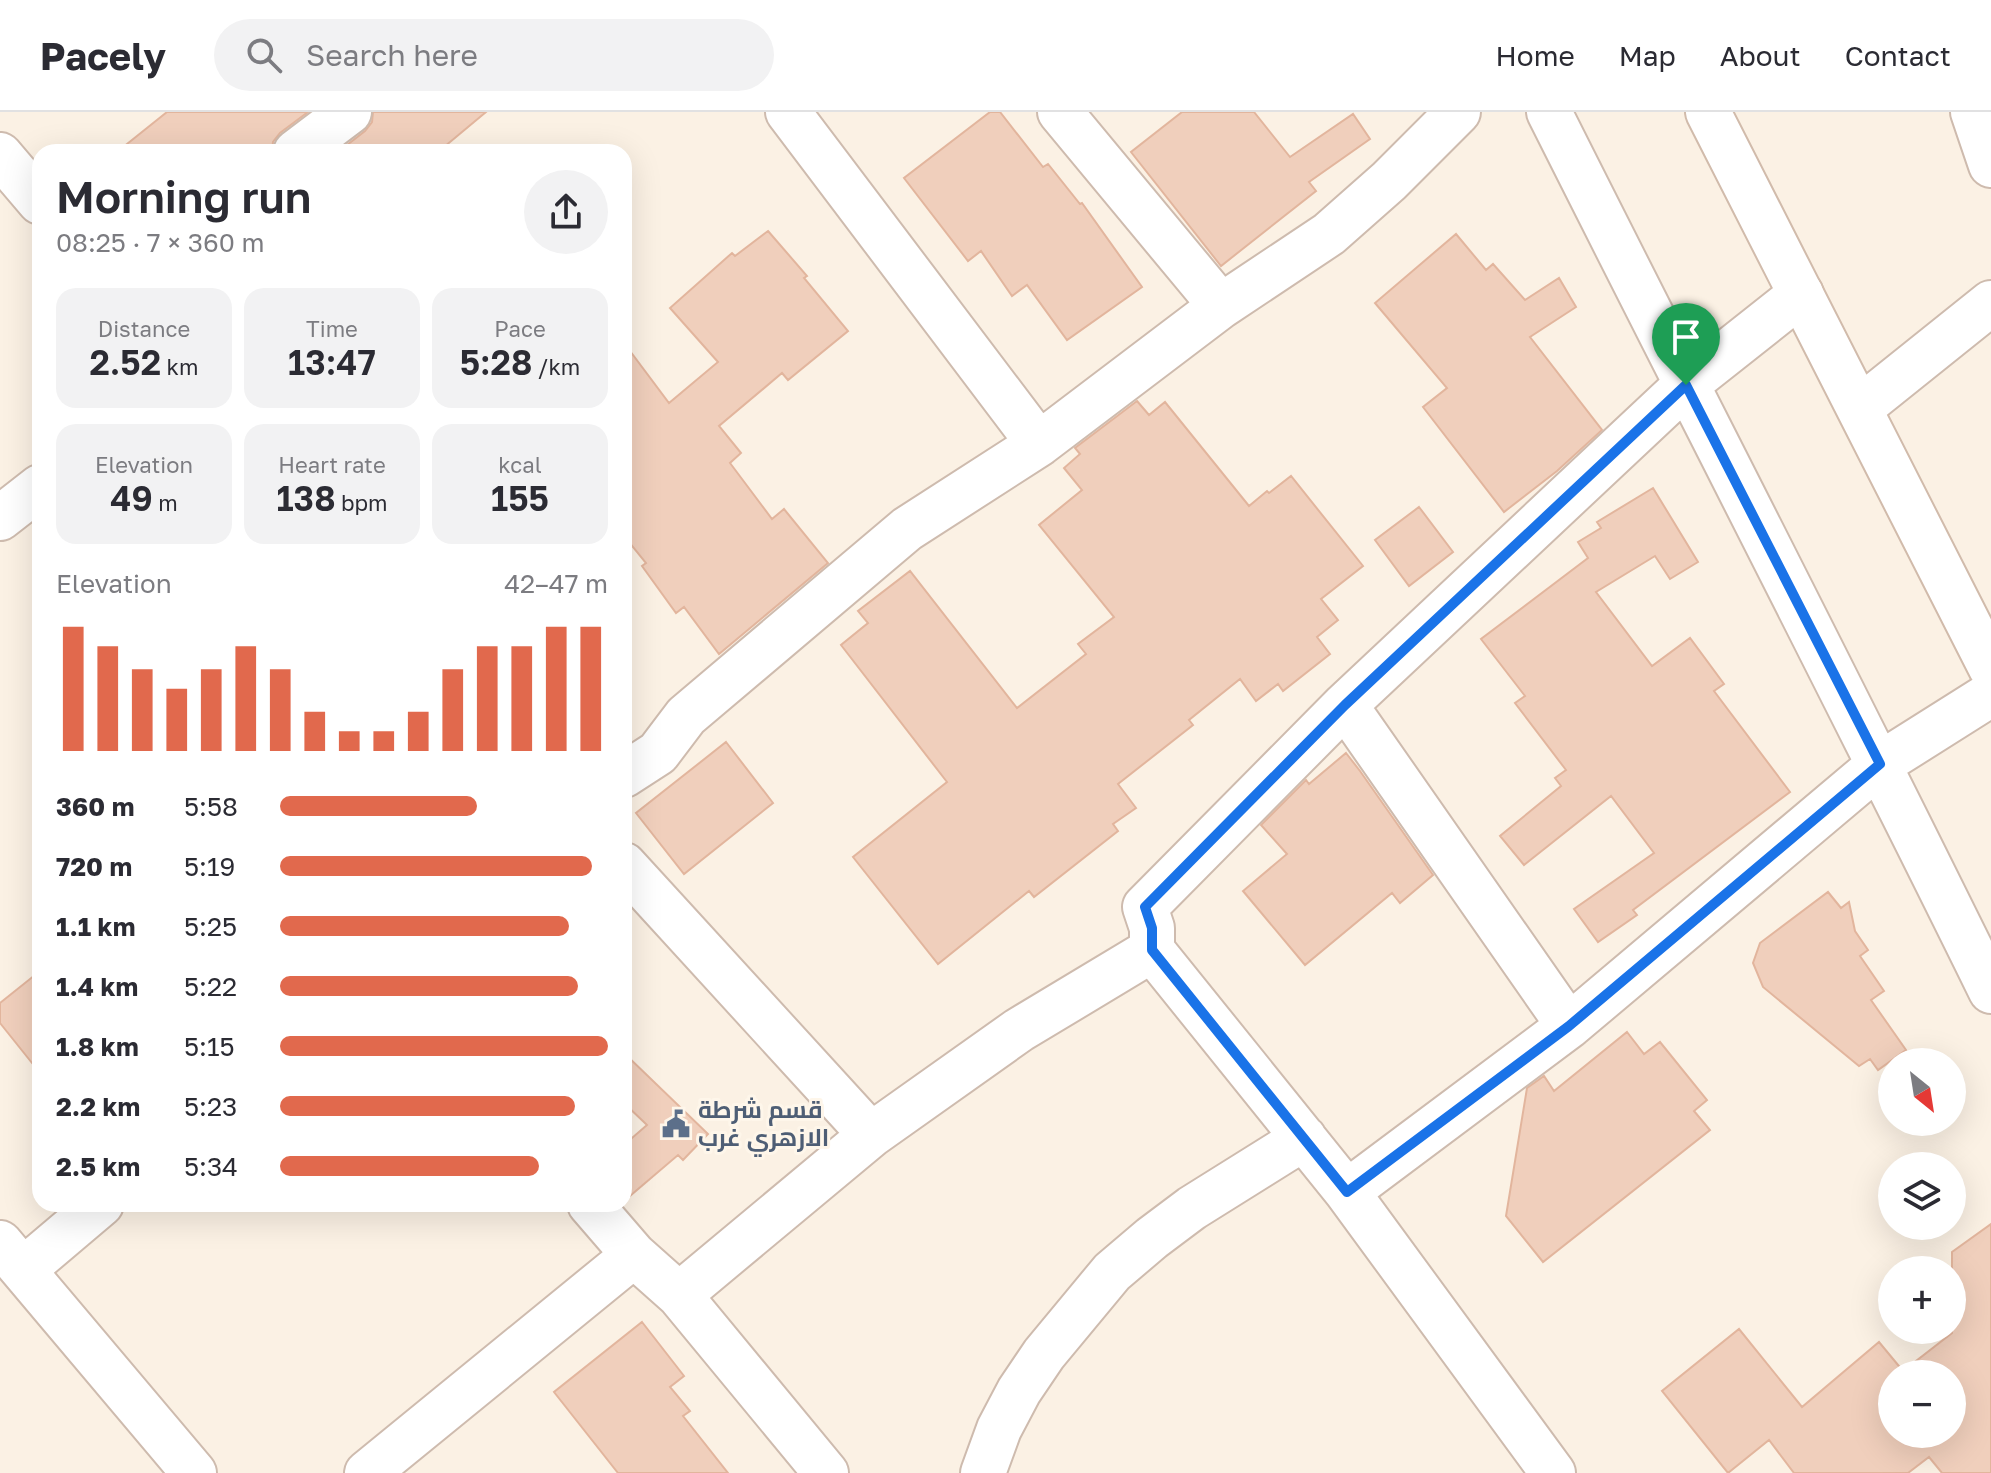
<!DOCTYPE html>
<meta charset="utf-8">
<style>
body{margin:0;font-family:"Golos Text",Cairo,sans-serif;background:#f2f2f3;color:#2b2b33;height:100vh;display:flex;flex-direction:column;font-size:30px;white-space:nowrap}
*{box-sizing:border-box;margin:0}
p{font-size:26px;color:#7c7c81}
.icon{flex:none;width:44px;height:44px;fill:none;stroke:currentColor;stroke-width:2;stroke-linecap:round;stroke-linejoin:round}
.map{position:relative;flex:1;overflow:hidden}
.panel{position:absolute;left:32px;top:32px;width:600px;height:1068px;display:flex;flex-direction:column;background:#fff;border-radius:24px;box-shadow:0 8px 32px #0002}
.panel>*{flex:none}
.needle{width:52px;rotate:150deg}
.fabs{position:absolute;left:1878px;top:936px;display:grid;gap:16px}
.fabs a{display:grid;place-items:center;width:88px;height:88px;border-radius:50%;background:#fff;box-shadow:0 8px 32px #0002;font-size:40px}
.pin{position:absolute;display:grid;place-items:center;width:68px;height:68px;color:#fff;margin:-82px -34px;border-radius:50% 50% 50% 0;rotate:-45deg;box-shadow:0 0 8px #0007}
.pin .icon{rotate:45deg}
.round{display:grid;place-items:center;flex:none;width:84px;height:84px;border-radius:42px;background:#f2f2f3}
.summary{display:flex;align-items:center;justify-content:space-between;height:136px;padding:0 24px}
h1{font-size:44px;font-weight:600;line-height:60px}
.figures{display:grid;grid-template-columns:repeat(3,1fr);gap:12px;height:136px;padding:8px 24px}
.figures div{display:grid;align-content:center;border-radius:20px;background:#f2f2f3;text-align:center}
.figures b{font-size:34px;font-weight:600}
.figures small{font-size:22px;font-weight:400}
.figures p{font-size:22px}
.chart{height:224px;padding:16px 24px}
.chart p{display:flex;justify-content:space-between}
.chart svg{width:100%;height:144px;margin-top:8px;stroke:#e1694d;stroke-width:6}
ul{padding:0 24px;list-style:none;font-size:26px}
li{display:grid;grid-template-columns:128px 96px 1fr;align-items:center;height:60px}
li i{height:20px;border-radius:10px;background:#e1694d}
header{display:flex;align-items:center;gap:48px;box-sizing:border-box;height:112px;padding:0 40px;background:#fff;border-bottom:2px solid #e1e1e2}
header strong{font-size:38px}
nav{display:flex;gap:44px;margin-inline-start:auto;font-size:28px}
.search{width:560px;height:72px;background:#f2f2f3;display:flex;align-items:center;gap:20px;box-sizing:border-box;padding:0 28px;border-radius:44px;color:#7c7c81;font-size:30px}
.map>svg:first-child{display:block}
.building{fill:#f0cfbc;stroke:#e2b59d;stroke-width:2;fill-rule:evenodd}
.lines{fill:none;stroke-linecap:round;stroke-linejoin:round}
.street-casing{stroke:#cebbae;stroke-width:48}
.secondary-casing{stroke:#d1bbab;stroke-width:48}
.street{stroke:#fff;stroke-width:44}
.secondary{stroke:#fff;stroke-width:44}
.route-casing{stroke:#fff;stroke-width:16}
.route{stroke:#1a73e8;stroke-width:10}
.labels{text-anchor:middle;stroke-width:6;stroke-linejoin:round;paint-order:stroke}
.service-label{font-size:24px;font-weight:bold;fill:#4e5e75;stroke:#fef6ea;text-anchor:start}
</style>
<header>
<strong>Pacely</strong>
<div class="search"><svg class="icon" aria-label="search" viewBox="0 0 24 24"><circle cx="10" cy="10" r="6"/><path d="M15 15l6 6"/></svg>Search here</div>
<nav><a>Home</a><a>Map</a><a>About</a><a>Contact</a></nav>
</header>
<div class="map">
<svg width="1991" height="1361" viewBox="0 0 1991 1361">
<rect width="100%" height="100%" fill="#fbf1e4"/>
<path class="building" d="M 167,0 L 308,0 L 280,21 L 273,30 L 272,40 L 117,40 Z
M 373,0 L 486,0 L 438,40 L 338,40 L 365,19 L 372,10 Z
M 990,0 L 1000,0 L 1043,55 L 1048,52 L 1080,92 L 1082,91 L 1142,175 L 1067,228 L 1027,173 L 1012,184 L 981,139 L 968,149 L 904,66 Z
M 1182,0 L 1254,0 L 1290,45 L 1353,2 L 1370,27 L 1309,70 L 1316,79 L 1221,154 L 1131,40 Z
M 768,119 L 807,164 L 804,166 L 848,219 L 788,268 L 782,261 L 719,314 L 741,341 L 730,351 L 772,407 L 784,397 L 828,451 L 719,542 L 684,495 L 676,501 L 642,454 L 646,451 L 624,424 L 624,231 L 669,291 L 718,250 L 670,196 L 732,141 L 735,144 Z
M 1456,122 L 1486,158 L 1493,152 L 1525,188 L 1559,166 L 1576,195 L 1530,225 L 1602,318 L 1557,359 L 1504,400 L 1423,295 L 1447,276 L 1375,191 Z
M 1137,289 L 1149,303 L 1165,290 L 1249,394 L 1267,379 L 1269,381 L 1291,364 L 1363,454 L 1321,487 L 1338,508 L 1317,525 L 1330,542 L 1283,579 L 1278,572 L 1256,589 L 1240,567 L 1189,608 L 1193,613 L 1118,672 L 1136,696 L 1113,712 L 1118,719 L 1034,785 L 1029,779 L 938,852 L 853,745 L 947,670 L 841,533 L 868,511 L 858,499 L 910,459 L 1017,596 L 1086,542 L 1078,532 L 1114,505 L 1039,413 L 1082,378 L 1064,356 L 1080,342 L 1075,336 Z
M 1653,376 L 1698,450 L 1670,467 L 1655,444 L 1596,480 L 1652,554 L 1690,526 L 1724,572 L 1714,579 L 1790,680 L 1633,798 L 1637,803 L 1598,830 L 1574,797 L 1654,741 L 1611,684 L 1524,753 L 1500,724 L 1561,674 L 1555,666 L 1566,658 L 1515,591 L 1525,584 L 1481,527 L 1588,446 L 1578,430 L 1601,416 L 1597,410 Z
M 1419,395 L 1453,440 L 1409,474 L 1375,428 Z
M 726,630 L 773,691 L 684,762 L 636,701 Z
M 1346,641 L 1360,659 L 1433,763 L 1400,791 L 1392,781 L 1305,853 L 1243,779 L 1287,742 L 1261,713 L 1306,668 L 1309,672 Z
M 1828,780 L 1841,796 L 1849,790 L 1855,819 L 1868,838 L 1860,844 L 1884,879 L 1871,888 L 1906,938 L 1878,958 L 1870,947 L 1859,954 L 1763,875 L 1753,851 L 1760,831 Z
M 40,859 L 40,961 L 0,911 L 0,891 Z
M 1627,920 L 1644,942 L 1660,930 L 1707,988 L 1694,999 L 1710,1018 L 1543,1150 L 1506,1104 L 1527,976 L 1544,964 L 1554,979 Z
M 624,941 L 708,1022 L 683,1048 L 678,1043 L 624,1089 L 624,1033 L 647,1013 L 624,991 Z
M 1991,1112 L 1991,1361 L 1942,1361 L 1929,1345 L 1908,1361 L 1794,1361 L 1769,1328 L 1728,1361 L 1662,1279 L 1739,1217 L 1802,1295 L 1879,1230 L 1903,1259 L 1952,1221 L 1952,1140 ZM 1892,1262 L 1952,1262 L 1952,1322 L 1892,1322 Z
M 642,1210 L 684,1264 L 670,1275 L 690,1299 L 683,1304 L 728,1361 L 618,1361 L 554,1280 Z"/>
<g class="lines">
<defs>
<path id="street" d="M 788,0 L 1039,332
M 1060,0 L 1221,194
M 1549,0 C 1696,293 1847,585 1991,879
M 1973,0 L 1991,53
M 296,40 L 349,0
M 0,43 L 40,90
M 1860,296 L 1991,191
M 0,406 L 40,375
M 1345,593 L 1569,914
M 624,663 L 658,641 L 686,604 L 907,417 L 1039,332 L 1221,194 L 1329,122 L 1389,69 L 1458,0
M 624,753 L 871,1023
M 1347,1080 L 1569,914 L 1880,652 L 1991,582
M 590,1092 L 634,1143
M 0,1131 L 194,1361
M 23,1158 L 101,1092
M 679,1183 L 826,1361
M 367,1361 L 634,1143 L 679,1183 L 871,1023 L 1019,918 L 1152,838
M 983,1361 L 999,1317 L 1019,1279 L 1044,1242 L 1112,1160 L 1152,1126 L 1192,1096 L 1304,1026
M 1553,1361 L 1347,1080 L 1152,838 L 1152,816 L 1145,795 L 1345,593 L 1686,273 L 1801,182"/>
<path id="secondary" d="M 1708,0 L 1991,556"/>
</defs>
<use href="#street" class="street-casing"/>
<use href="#secondary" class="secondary-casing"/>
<use href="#street" class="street"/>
<use href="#secondary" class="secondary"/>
</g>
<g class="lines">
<defs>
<path id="route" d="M 1686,273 L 1880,652 L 1569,914 L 1347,1080 L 1152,838 L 1152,816 L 1145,795 L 1345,593 Z"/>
</defs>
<use href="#route" class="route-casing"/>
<use href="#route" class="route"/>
</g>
<defs>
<symbol id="civic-bare" viewBox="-9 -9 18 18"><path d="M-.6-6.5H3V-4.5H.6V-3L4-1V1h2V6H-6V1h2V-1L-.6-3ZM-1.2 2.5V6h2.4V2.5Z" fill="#5c6f8a" stroke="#fef6ea" stroke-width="2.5" paint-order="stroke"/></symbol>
</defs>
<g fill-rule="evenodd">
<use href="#civic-bare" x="656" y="992" width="40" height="40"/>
</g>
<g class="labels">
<g class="service-label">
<text x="698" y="1006">قسم شرطة<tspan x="698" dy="28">الازهري غرب</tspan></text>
</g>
</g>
</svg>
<div class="fabs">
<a><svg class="needle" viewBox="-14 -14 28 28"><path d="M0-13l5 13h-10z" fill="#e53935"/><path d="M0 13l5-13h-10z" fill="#7c7c81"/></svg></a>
<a><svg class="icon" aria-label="layers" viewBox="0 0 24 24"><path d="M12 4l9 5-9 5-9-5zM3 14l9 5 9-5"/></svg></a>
<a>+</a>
<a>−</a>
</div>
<div class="pin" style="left:1686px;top:273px;background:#1e9e55"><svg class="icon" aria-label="arrive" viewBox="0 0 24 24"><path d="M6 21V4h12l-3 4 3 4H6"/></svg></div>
<section class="panel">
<div class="summary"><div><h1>Morning run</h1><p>08:25 · 7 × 360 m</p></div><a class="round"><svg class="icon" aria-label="share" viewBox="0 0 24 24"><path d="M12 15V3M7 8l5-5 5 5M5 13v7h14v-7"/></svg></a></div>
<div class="figures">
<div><p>Distance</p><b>2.52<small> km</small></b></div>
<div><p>Time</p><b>13:47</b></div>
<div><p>Pace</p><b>5:28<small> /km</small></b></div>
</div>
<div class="figures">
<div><p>Elevation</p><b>49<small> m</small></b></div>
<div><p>Heart rate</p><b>138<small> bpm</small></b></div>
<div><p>kcal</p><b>155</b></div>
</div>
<div class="chart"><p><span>Elevation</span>42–47 m</p>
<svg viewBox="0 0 160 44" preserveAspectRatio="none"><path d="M5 44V6M15 44V12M25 44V19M35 44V25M45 44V19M55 44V12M65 44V19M75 44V32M85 44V38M95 44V38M105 44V32M115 44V19M125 44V12M135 44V12M145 44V6M155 44V6"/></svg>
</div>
<ul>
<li><b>360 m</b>5:58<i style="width:60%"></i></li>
<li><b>720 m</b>5:19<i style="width:95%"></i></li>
<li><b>1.1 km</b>5:25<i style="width:88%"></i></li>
<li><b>1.4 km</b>5:22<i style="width:91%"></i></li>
<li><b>1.8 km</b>5:15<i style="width:100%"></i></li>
<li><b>2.2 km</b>5:23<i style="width:90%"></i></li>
<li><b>2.5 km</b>5:34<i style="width:79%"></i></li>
</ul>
</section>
</div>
